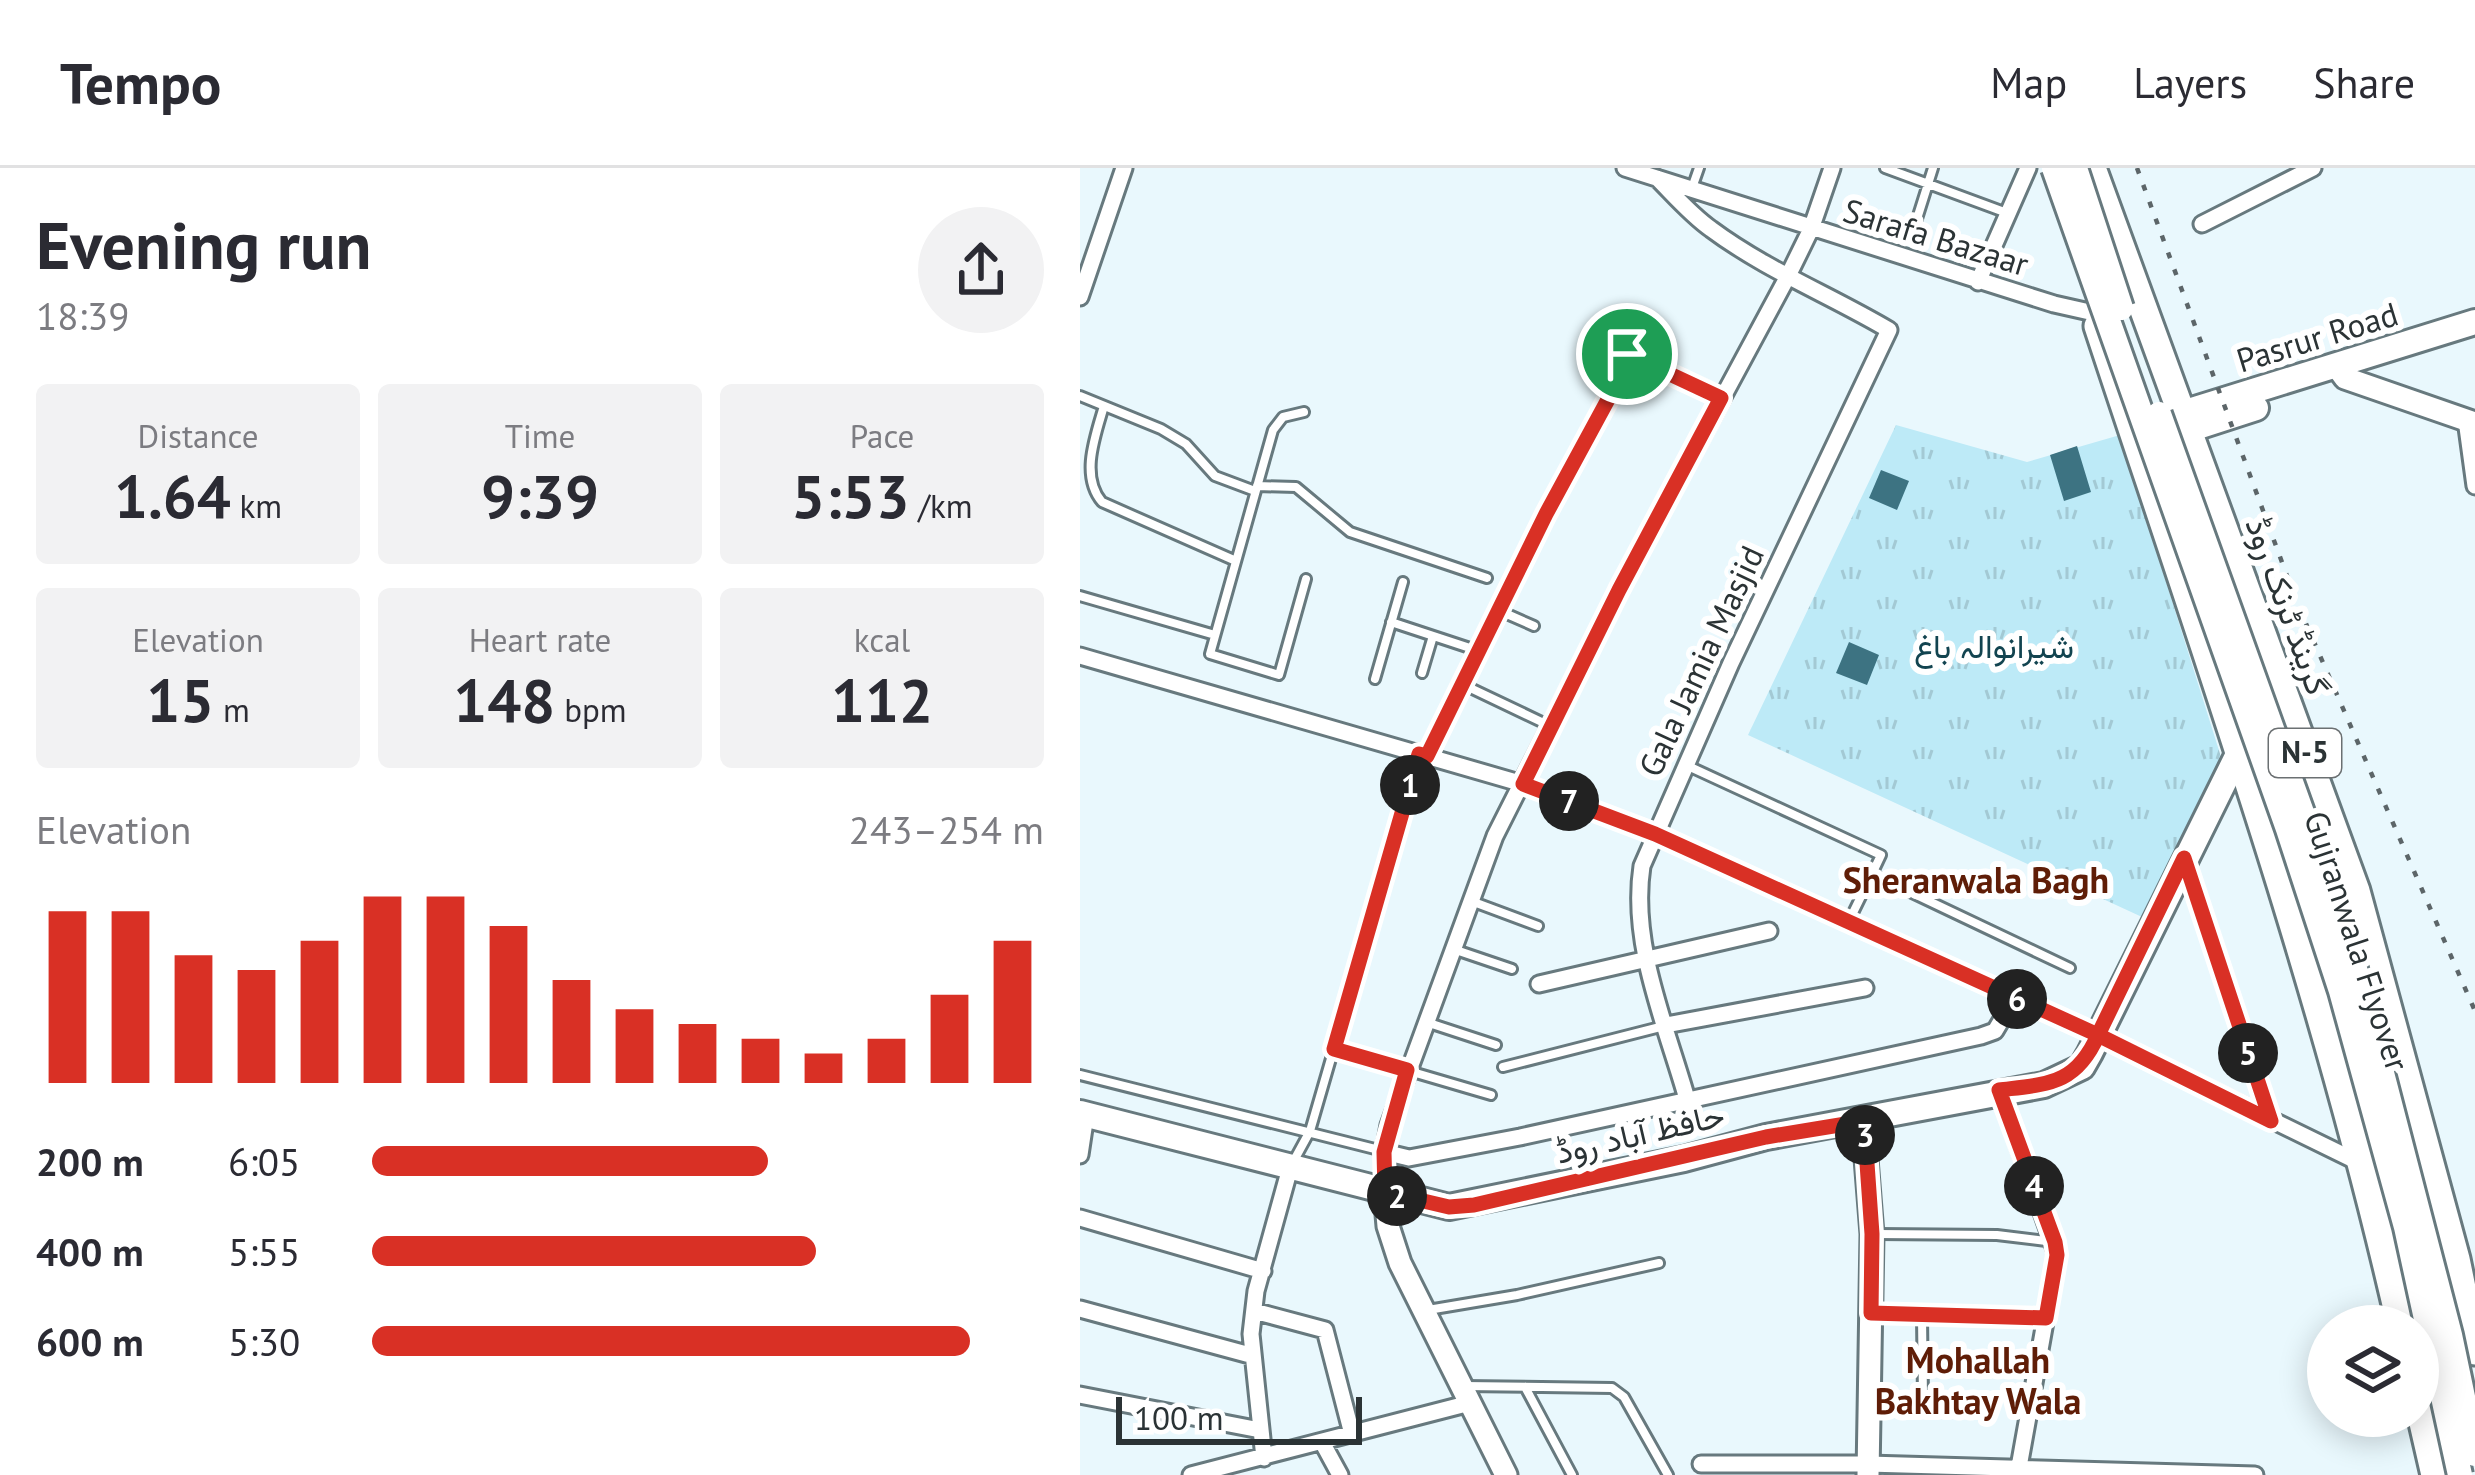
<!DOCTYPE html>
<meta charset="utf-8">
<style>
body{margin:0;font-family:"PT Sans",Vazirmatn,sans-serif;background:#f2f2f3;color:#2b2b33;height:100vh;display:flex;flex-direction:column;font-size:45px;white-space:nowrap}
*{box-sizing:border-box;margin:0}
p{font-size:39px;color:#7c7c81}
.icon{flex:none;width:66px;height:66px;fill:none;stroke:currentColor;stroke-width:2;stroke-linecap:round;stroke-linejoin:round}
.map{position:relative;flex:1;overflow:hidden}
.drawer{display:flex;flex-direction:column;background:#fff;width:1080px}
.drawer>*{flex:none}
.fabs{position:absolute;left:1227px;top:1137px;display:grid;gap:24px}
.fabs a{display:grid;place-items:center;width:132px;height:132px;border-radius:50%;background:#fff;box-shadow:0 6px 30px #0003;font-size:60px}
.scale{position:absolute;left:36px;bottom:30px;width:246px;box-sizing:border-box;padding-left:12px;border:6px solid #2b3335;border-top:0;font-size:33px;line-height:42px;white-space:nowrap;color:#2b3335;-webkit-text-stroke:9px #fff;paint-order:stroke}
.pin{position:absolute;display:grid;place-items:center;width:102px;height:102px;color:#fff;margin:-51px;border:6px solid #fff;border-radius:50%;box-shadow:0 3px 12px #0007}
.km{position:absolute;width:60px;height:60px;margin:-30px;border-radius:50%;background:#222;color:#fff;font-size:33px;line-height:60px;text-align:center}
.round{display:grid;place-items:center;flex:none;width:126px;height:126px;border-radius:63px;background:#f2f2f3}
.overview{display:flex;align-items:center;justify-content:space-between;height:204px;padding:0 36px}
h1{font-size:66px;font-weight:800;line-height:90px}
.stats{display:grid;grid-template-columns:repeat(3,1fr);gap:18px;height:204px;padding:12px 36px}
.stats div{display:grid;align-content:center;border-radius:12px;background:#f2f2f3;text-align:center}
.stats b{font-size:60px;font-weight:800}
.stats small{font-size:33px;font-weight:400}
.stats p{font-size:33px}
.chart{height:336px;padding:24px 36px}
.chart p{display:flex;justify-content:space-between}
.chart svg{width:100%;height:216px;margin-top:12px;stroke:#d93025;stroke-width:6}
ul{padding:0 36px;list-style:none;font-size:39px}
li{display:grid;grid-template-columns:192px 144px 1fr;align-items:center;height:90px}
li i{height:30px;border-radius:15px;background:#d93025}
header{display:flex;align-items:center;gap:72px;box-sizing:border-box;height:168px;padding:0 60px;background:#fff;border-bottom:3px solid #e1e1e2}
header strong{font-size:57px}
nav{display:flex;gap:66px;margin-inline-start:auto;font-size:42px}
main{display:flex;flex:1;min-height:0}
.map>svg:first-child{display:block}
.park{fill:url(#park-tufts)}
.building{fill:#3d7382}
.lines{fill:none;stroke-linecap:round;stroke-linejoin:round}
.lane-casing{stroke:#67797e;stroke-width:14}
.street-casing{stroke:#67797e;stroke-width:21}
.secondary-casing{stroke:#67797e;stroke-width:27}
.primary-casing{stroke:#67797e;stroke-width:30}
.highway-casing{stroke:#67797e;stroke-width:33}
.lane{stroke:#fff;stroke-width:8}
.street{stroke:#fff;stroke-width:15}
.secondary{stroke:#fff;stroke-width:21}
.primary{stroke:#fff;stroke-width:24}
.highway{stroke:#fff;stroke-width:27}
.rail{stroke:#5c6568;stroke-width:4.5;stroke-dasharray:6 12;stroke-linecap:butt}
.primary-bridge-casing{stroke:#67797e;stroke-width:30;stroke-linecap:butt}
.primary-bridge{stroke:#fff;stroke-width:24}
.route-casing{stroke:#fff;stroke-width:24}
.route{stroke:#d93025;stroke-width:15}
.labels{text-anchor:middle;stroke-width:12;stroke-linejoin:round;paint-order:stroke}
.shield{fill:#fff;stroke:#6b7072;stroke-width:3}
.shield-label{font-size:30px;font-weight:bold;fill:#2b3335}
.street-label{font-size:33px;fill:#2b3335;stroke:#fff}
.park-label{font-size:33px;fill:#124450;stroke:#fff}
.neighbourhood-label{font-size:36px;font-weight:bold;fill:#5f1d07;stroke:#fff}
</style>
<header>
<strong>Tempo</strong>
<nav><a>Map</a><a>Layers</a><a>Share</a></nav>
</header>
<main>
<section class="drawer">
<div class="overview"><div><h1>Evening run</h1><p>18:39</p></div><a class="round"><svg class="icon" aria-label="share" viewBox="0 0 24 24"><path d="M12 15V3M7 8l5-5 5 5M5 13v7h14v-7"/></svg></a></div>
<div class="stats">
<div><p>Distance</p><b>1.64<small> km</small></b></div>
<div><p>Time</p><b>9:39</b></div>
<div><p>Pace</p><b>5:53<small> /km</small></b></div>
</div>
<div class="stats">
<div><p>Elevation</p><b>15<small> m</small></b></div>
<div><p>Heart rate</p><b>148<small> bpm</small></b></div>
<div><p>kcal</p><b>112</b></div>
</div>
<div class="chart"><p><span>Elevation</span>243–254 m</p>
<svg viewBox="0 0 160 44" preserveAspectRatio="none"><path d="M5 44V9M15 44V9M25 44V18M35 44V21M45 44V15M55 44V6M65 44V6M75 44V12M85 44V23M95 44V29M105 44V32M115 44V35M125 44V38M135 44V35M145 44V26M155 44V15"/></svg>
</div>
<ul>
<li><b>200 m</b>6:05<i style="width:59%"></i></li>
<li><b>400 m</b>5:55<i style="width:66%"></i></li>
<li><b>600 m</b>5:30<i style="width:89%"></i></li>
</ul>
</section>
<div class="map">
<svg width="1395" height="1307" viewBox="0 0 1395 1307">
<defs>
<pattern id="park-tufts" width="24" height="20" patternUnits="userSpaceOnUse" patternTransform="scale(3)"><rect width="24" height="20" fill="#bdeaf7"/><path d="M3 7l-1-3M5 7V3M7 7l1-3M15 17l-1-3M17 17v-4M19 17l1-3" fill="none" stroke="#a3c9d4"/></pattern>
</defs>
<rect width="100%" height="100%" fill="#e9f8fd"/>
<path class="park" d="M 816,257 L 947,294 L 1040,267 L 1142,592 L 1062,749 L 668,567 Z"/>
<path class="building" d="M 997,278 L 1011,324 L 984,333 L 970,287 Z
M 801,302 L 829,313 L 817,342 L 789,330 Z
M 769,474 L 799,487 L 787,517 L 756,505 Z"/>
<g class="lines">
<defs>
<path id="lane" d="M 805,0 L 927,45
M 612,20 L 619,0
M 836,54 L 853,0
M 0,228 L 81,261 L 106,276 L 135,308 L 175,323
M 24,238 C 15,269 0,308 22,334 L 156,393
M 224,244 L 203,249 L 193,262 L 130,486 L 199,507 L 226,411
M 177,318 L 216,319 L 270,364 L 407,410
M 0,428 L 135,467
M 420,443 L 454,458
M 311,454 L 399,483
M 342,505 L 353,468
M 295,511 L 323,414
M 384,517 L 468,557
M 606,597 L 801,687 L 792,706 L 990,800
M 391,733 L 458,758
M 769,753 L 792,706
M 373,781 L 432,801
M 346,854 L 416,877
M 254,881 L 411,927
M 423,899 L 584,858
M 0,907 L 303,983
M 212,996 L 230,963 L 339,587
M 797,1066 L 917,1067 L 974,1074
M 348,1142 L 437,1127 L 579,1095
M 842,1149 L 843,1231
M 384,1218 L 532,1220 L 544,1229 L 588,1307
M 445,1219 L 492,1307"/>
<path id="street" d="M 545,0 L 974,136 L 1014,145 L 1032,139
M 577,10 C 594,27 611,47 631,61 C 686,102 750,127 809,162 L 651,495 L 562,698 C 550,776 586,857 607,931
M 1122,56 L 1233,0
M 898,114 L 948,0
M 0,129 L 44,0
M 1386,252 L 1395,318
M 0,488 L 443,616 L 575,666 L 1018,867 L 1282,996
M 347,588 L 466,346 L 531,226 L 547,186 L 641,229
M 1105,694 L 1191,953
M 459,816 L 689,763
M 586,857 L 785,820
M 919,922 L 977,1087 L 939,1299
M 304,984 L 329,990 L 440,969 L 901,868 L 915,863 L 935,829
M 0,987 L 6,947
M 305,1024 L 304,984 L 309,957 L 415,668 L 539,422 L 708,108 L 731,61 L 752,0
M 0,1050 L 183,1103
M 0,1141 L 170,1187
M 174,1143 L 245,1162 L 272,1266
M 791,1145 L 966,1150
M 0,1227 L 180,1262
M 242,1274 L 260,1307
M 184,1290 L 171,1166 L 176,1123 L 210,1000
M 621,1296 L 788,1296 L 1175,1307
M 111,1307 L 390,1235"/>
<path id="secondary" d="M 1257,199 L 1265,210 L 1395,255
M 783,953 L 792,1066 L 788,1307
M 305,1024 L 308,1058 L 320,1095 L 426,1307"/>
<path id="primary" d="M 1099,246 L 1395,154
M 1105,263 L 1176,240
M 0,945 L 369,1039 L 604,991 L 686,969 L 964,917 L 1002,899 L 1010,885 L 1160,582"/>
<path id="highway" d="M 1012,0 L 1276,723 L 1376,1091 L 1395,1183
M 1018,158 C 1127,488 1244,818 1321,1158
M 1338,1233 L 1355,1307"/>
</defs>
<use href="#lane" class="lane-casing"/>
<use href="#street" class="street-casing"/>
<use href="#secondary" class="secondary-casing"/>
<use href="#primary" class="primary-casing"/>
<use href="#highway" class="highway-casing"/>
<use href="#lane" class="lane"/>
<use href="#street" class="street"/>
<use href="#secondary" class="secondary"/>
<use href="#primary" class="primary"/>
<use href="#highway" class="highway"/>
<path class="rail" d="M 1057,0 L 1217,435 L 1395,843"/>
<defs>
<path id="primary-bridge" d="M 974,0 L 1208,661 L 1261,823 L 1326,1059 L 1380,1307
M 995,0 L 1041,140
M 1079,246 L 1267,770 L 1370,1167 L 1395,1286"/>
</defs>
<use href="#primary-bridge" class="primary-bridge-casing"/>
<use href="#primary-bridge" class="primary-bridge"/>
</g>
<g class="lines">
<defs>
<path id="route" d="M 547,186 L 531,226 L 466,346 L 347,588 L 339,586 L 254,881 L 327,902 L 304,984 L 305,1024 L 369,1039 L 394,1037 L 686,969 L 784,953 L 792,1066 L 791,1145 L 966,1150 L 977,1087 L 975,1074 L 919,922 C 968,916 996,917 1018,867 L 1191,953 L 1104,690 L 1018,867 L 575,666 L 443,616 L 539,422 L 641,230 L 547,186"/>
</defs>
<use href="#route" class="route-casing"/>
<use href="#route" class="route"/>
</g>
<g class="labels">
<rect class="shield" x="1189" y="561" width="72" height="48" rx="9"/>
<g class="shield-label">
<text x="1225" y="595">N-5</text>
</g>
<g class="street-label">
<text transform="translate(856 69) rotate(17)" y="12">Sarafa Bazaar</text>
<text transform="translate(1237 169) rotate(-17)" y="12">Pasrur Road</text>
<text transform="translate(1208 438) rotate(70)" y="12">گرینڈ ٹرنک روڈ</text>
<text transform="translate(621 493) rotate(-65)" y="12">Gala Jamia Masjid</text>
<text transform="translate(1277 773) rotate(72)" y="12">Gujranwala Flyover</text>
<text transform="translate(560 965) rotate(-13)" y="12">حافظ آباد روڈ</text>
</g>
<g class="park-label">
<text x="914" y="490">شیرانوالہ باغ</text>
</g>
<g class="neighbourhood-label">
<text x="896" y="725">Sheranwala Bagh</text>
<text x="898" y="1205">Mohallah<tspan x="898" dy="41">Bakhtay Wala</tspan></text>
</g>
</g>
</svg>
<div class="fabs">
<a><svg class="icon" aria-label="layers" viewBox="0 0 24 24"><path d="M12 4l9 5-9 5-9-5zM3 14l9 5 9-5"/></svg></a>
</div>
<div class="scale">100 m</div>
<div class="pin" style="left:547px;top:186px;background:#1e9e55"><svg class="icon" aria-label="arrive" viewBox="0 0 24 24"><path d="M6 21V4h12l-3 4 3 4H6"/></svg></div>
<b class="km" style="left:330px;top:617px">1</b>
<b class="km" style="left:317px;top:1028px">2</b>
<b class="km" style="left:785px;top:967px">3</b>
<b class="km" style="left:954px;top:1018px">4</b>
<b class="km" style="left:1168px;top:885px">5</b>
<b class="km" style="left:937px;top:831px">6</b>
<b class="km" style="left:489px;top:633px">7</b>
</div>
</main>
